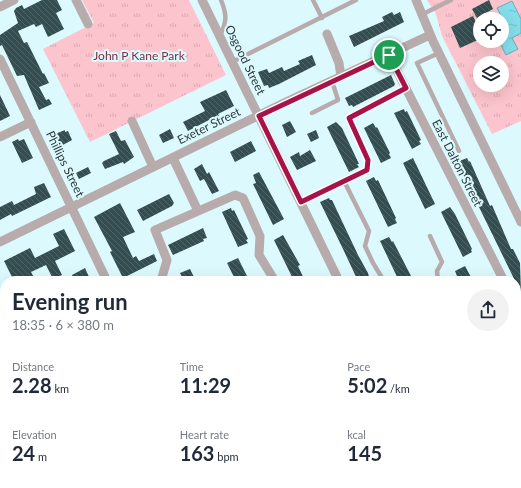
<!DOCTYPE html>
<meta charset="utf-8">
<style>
body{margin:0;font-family:Lato,sans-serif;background:#f2f2f3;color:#1f2937;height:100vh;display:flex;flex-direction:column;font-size:15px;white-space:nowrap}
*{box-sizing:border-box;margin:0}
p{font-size:13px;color:#747a83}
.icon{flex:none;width:22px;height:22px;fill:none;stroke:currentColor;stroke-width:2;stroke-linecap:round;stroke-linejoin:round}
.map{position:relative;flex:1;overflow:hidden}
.drawer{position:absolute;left:0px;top:276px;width:521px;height:212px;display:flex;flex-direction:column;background:#fff;border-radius:16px 16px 0 0;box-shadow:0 4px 16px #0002}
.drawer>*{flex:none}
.buttons{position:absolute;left:473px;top:12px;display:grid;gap:8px}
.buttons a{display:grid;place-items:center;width:36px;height:36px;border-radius:50%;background:#fff;box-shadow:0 4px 16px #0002;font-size:20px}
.pin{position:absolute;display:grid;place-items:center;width:34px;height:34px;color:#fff;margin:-17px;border:2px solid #fff;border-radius:50%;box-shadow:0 1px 4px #0007}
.round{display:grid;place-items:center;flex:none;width:42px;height:42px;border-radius:21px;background:#f2f2f3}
.summary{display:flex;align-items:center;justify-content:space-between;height:68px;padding:0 12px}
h1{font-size:22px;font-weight:700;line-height:30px}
.figures{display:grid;grid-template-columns:repeat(3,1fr);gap:6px;height:68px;padding:4px 12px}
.figures div{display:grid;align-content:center}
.figures b{font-size:20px;font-weight:700}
.figures small{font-size:11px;font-weight:400}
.figures p{font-size:11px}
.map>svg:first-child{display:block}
.grass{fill:#fcc4cd}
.park{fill:url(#park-tufts);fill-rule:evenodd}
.water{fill:url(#water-ripples);stroke:#6badb6}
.building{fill:url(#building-back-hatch)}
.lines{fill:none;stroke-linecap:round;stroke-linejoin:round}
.service{stroke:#b7abac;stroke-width:4.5}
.minor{stroke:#b7abac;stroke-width:9}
.primary{stroke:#836e71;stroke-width:10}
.route-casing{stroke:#fff;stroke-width:8}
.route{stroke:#a71248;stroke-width:5}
.labels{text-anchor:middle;stroke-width:4;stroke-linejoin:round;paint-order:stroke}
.park-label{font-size:12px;fill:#802c41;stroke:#dcfafe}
.street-label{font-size:12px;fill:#2e3a3b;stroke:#dcfafe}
</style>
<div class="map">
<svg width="521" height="488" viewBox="0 0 521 488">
<defs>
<pattern id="park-tufts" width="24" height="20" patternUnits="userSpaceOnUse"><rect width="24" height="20" fill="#fcc4cd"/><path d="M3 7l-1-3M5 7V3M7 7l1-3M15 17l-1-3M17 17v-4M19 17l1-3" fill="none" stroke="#d8a9b1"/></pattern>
<pattern id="water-ripples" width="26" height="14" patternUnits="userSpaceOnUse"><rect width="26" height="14" fill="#85deeb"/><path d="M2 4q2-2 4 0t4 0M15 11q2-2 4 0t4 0" fill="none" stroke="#73bfca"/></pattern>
<pattern id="building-back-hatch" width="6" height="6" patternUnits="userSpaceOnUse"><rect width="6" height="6" fill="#344d51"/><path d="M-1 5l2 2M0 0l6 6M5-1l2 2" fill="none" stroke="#506568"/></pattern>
</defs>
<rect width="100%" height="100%" fill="#dcfafe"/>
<path class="grass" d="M 521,411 L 521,488 L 494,488 L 492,483 L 516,483 L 516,413 Z"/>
<path class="park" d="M 82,0 L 189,0 L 226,75 L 90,142 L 43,49 L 94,23 Z
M 427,0 L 521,0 L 521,121 L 492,134 L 442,36 L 436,14 ZM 480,19 L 502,19 L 502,41 L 480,41 ZM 480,63 L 502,63 L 502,85 L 480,85 Z
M 287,483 L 422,483 L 424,488 L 277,488 Z"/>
<path class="water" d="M 512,1 L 521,19 L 521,33 L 512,38 L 518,49 L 506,55 L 499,41 L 502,41 L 502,22 L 504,21 L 497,8 Z"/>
<path class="building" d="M 42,0 L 57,0 L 62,10 L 56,13 L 64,29 L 48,37 L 42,24 L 36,27 L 34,24 L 18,31 L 24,43 L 27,42 L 43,74 L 44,73 L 49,83 L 39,87 L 46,100 L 49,99 L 52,104 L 39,110 L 24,75 L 17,76 L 2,45 L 0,46 L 0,35 L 18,23 L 14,11 L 16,8 L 22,5 L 24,9 Z
M 489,0 L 493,9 L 477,18 L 472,9 Z
M 392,12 L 394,15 L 400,12 L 404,22 L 354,47 L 349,36 L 384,21 L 382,17 Z
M 473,16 L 480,31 L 480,39 L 460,48 L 451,27 Z
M 312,55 L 316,65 L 279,84 L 269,88 L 268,85 L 264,86 L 258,72 L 267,69 L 269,73 L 282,67 L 284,71 L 300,64 L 298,61 Z
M 391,75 L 395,84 L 394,86 L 353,107 L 352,105 L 349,106 L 345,98 Z
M 226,90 L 234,106 L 218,114 L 220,118 L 211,122 L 209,120 L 188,131 L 183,122 L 205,111 L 200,102 Z
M 0,95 L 10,116 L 0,121 Z
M 404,109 L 405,112 L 407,111 L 421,140 L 419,141 L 421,144 L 412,149 L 394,113 Z
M 290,121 L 296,132 L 287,137 L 282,125 Z
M 336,122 L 342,128 L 359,164 L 357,164 L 359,167 L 349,172 L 327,127 Z
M 373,123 L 376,128 L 377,127 L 390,153 L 389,154 L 391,158 L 381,163 L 364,128 Z
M 170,129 L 174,138 L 163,143 L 159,135 Z
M 65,130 L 65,132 L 68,131 L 72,140 L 61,146 L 55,134 Z
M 316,130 L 319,138 L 311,142 L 307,134 Z
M 116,131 L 121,141 L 125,140 L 134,157 L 124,164 L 123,162 L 105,169 L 102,163 L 104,161 L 119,154 L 109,134 Z
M 18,139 L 19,141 L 24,139 L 33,158 L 22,163 L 12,142 Z
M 251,141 L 256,151 L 235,162 L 230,152 Z
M 310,150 L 316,161 L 297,170 L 290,157 L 299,152 L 300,156 Z
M 413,158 L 435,204 L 425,209 L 403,163 Z
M 467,158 L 469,162 L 470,161 L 490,206 L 492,205 L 511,249 L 513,249 L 520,263 L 521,293 L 457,162 Z
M 202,164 L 207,174 L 209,172 L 219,191 L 212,194 L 204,179 L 200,181 L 194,169 Z
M 88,167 L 91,173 L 79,179 L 76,173 Z
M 259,172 L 284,219 L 273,225 L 253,184 L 256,183 L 253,175 Z
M 374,177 L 376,181 L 378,180 L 396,218 L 395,219 L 397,223 L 388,227 L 366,181 Z
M 44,183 L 51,197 L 12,216 L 11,214 L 0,220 L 0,207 L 12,201 L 14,205 L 36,194 L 34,187 Z
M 169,194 L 174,203 L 172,206 L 143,221 L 137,210 Z
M 329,198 L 330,200 L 332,200 L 358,255 L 368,273 L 370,281 L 358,281 L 343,249 L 320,202 Z
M 120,203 L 135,232 L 123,237 L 133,258 L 136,256 L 139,261 L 154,254 L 157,261 L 123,278 L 110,252 L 112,251 L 94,217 Z
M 450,207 L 455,214 L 472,249 L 471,250 L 472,252 L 463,257 L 441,212 Z
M 231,208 L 232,211 L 234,210 L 248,239 L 246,240 L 248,243 L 238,247 L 222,212 Z
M 203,228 L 207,238 L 203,239 L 204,241 L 173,255 L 168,245 Z
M 64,229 L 75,251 L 55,261 L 62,275 L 53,279 L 46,265 L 31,272 L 36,281 L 14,281 L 4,261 L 30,248 L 35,258 L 59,246 L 53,234 Z
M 283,235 L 300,265 L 298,266 L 305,281 L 294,281 L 274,240 Z
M 389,237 L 392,242 L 393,241 L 411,276 L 409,277 L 411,281 L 399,281 L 380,241 Z
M 238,258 L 248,278 L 247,281 L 236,281 L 227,263 Z
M 465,266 L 473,281 L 459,281 L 455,271 Z
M 85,268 L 89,277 L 81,281 L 75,281 L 72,275 Z
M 190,269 L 196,281 L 184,281 L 180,273 Z"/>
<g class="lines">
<path class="service" d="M 313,0 L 322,18
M 423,14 L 451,0
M 220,36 C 227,21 227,15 221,0
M 439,53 L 417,63 L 459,151
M 232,62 L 356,0
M 312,113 L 338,100 L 332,81
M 301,202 L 344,181
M 430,236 L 442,262 L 437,271 L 438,281
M 384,281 L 373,263 L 365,246 L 369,231 L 344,181 L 367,170 L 368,160 L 349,118 L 406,88
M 0,422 L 5,424
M 147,483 L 147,488"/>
<path class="minor" d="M 76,0 L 88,24
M 202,0 L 339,281
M 416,0 L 433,41 L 521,222
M 0,7 L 14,0
M 327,34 L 339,63 L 341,77
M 389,55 L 504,281
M 0,59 L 107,281
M 132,121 L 153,167
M 0,137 L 31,122
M 173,158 L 198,211
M 0,242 L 286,102 L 430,35
M 161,281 L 167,260 L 155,230 L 235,195 L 243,198 L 260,236 L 259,255 L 275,281
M 0,295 L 5,313
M 516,306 L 519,311 L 521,310
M 516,353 L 521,350
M 0,358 L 5,345
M 207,483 L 210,488
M 434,483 L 437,488
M 237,488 L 248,483"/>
<path class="primary" d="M 0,450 L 5,452
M 85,483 L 98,488"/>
</g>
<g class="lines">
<defs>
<path id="route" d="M 389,55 L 406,88 L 349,118 L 368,160 L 367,170 L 301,202 L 259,116 Z"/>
</defs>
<use href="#route" class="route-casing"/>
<use href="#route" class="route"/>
</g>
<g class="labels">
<g class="park-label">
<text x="139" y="60">John P Kane Park</text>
</g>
<g class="street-label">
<text transform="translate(245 60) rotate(64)" y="4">Osgood Street</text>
<text transform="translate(209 126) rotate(-26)" y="4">Exeter Street</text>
<text transform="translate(457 163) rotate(63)" y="4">East Dalton Street</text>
<text transform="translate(65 164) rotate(64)" y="4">Phillips Street</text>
</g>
</g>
</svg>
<div class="buttons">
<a><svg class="icon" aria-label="locate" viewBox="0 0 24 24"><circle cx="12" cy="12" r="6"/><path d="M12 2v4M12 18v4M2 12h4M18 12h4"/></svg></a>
<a><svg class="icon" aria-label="layers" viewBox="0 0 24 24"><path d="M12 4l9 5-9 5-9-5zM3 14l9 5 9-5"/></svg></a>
</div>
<div class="pin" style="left:389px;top:55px;background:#1e9e55"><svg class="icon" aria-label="arrive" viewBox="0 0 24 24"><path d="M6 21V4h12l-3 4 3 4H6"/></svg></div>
<section class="drawer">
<div class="summary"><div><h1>Evening run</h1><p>18:35 · 6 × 380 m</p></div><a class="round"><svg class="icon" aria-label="share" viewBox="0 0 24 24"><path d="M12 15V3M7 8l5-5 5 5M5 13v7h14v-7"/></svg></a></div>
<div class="figures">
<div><p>Distance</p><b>2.28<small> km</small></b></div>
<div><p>Time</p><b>11:29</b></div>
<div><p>Pace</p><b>5:02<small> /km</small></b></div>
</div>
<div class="figures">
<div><p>Elevation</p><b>24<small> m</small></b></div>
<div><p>Heart rate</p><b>163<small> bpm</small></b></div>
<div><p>kcal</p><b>145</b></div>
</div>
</section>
</div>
